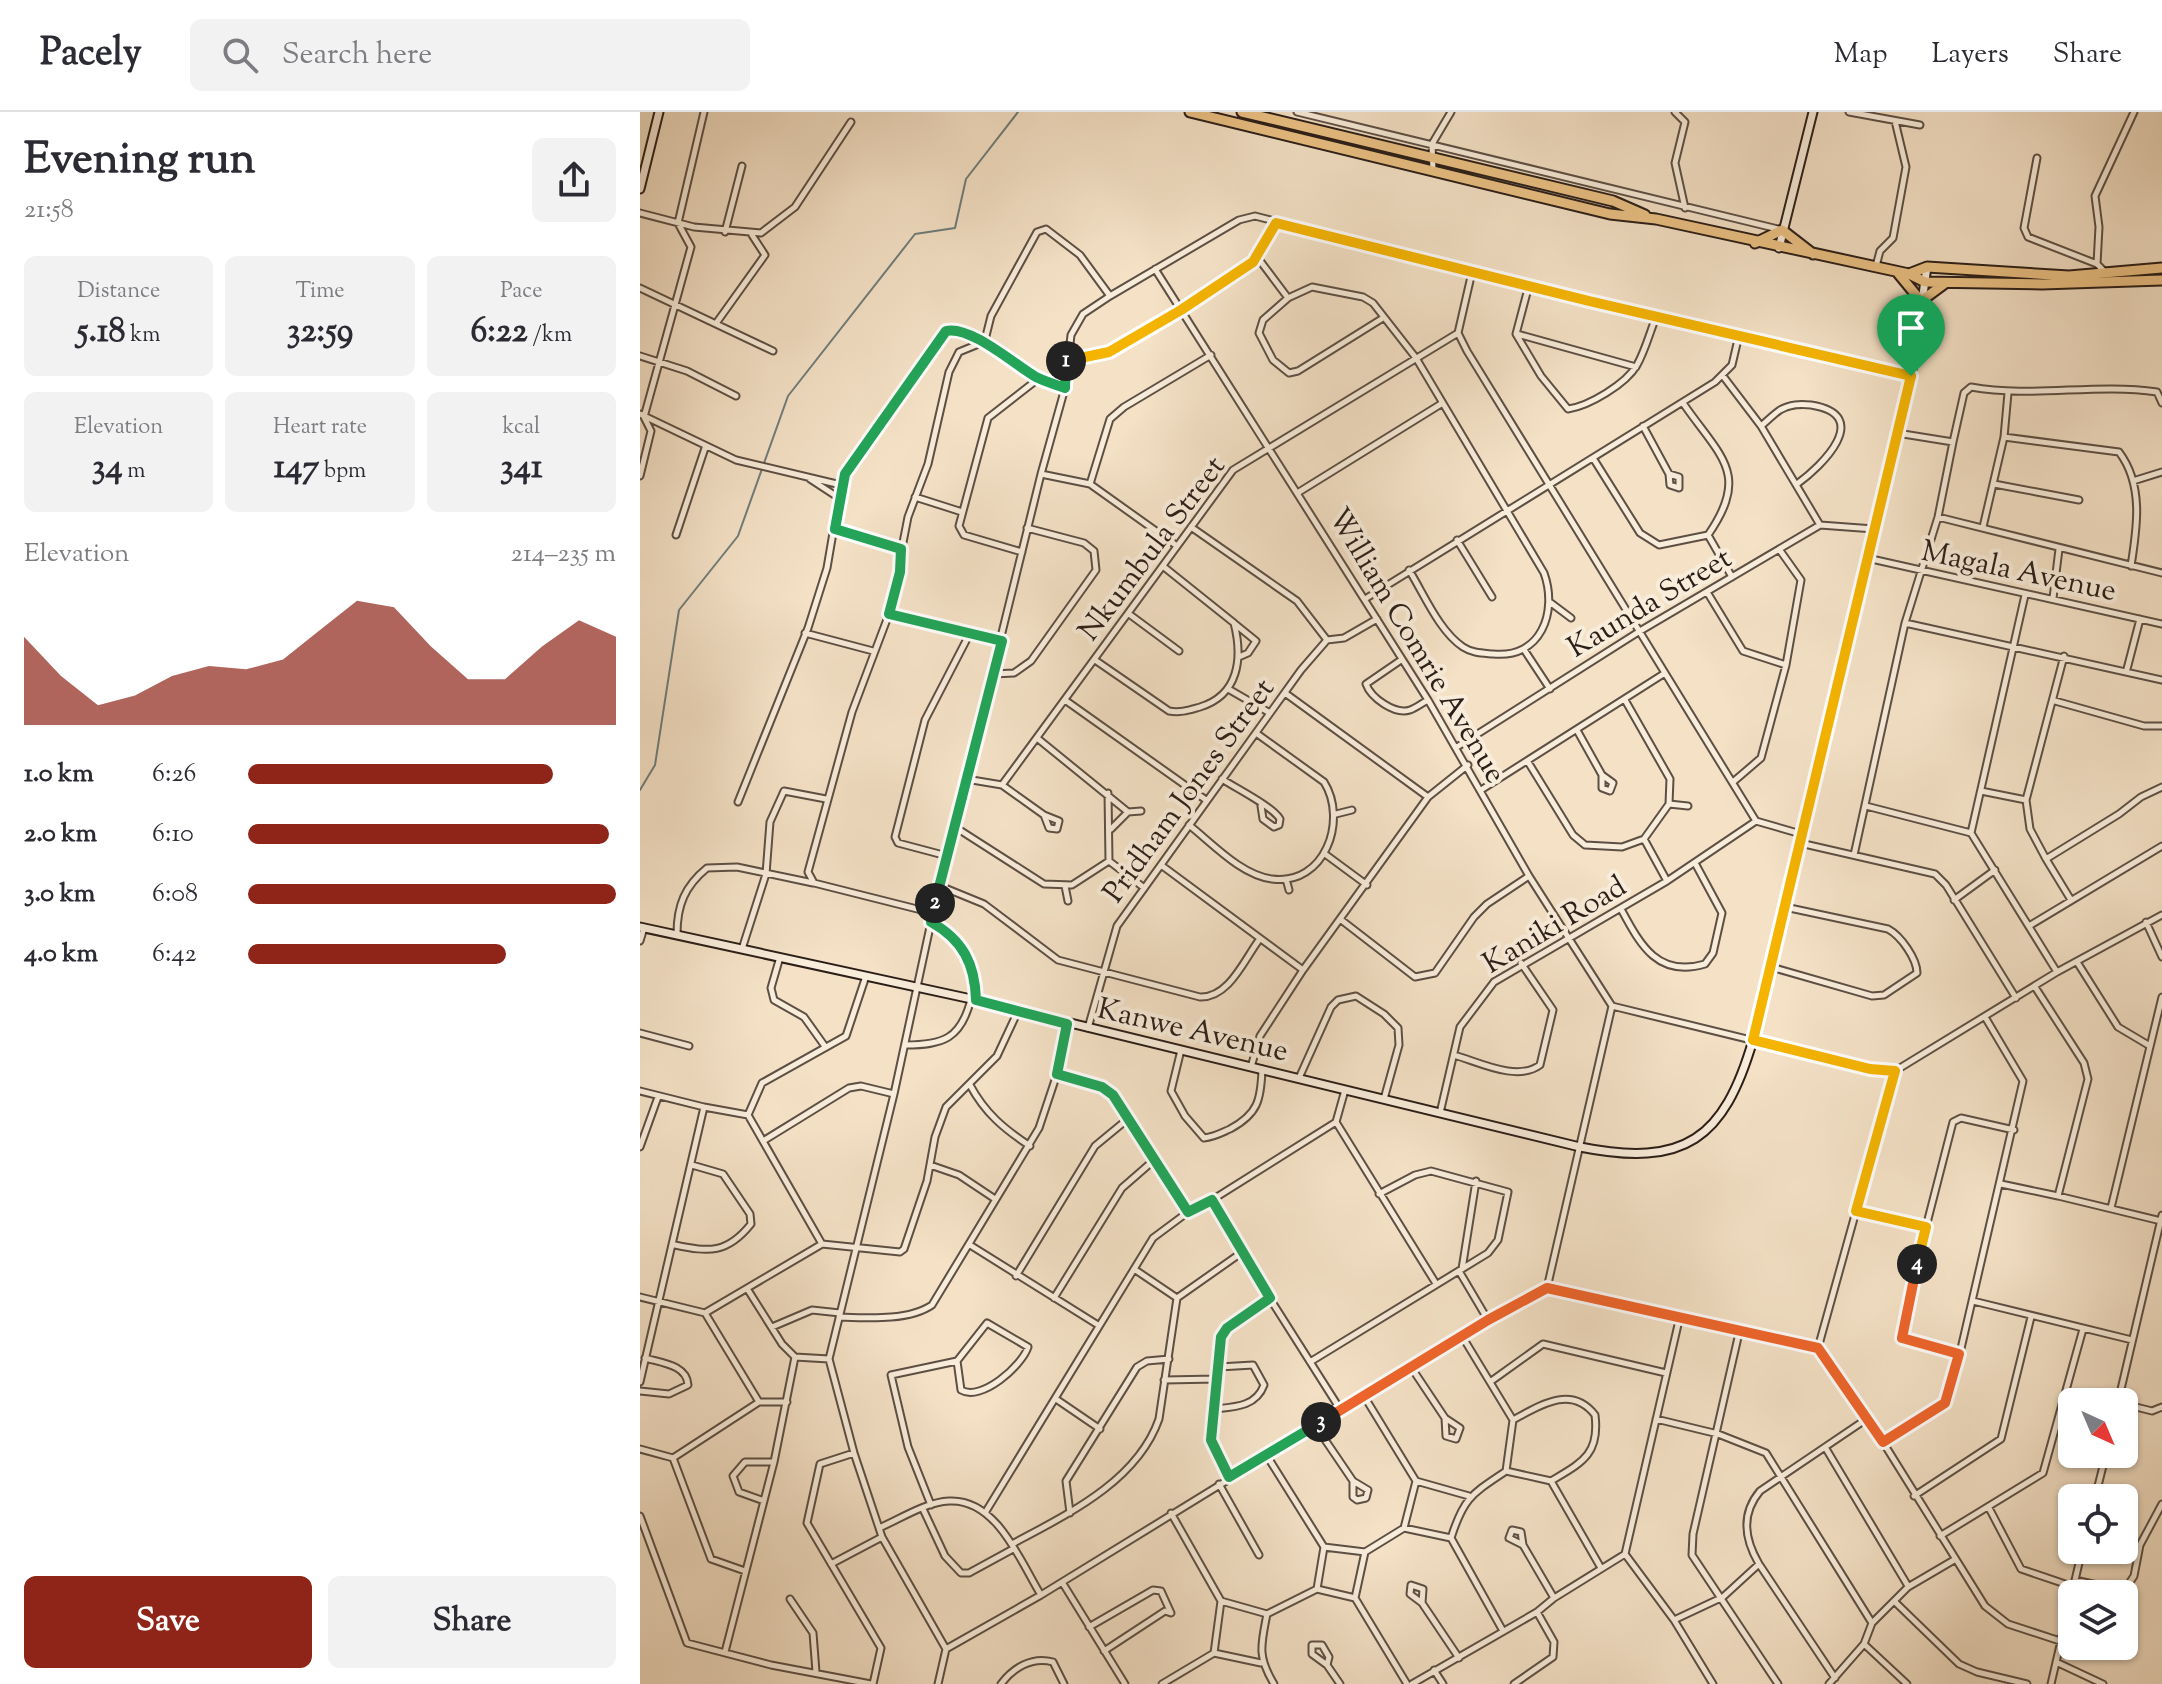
<!DOCTYPE html>
<meta charset="utf-8">
<style>
body{margin:0;font-family:"Sorts Mill Goudy",serif;background:#f2f2f3;color:#2b2b33;height:100vh;display:flex;flex-direction:column;font-size:30px;white-space:nowrap}
*{box-sizing:border-box;margin:0}
p{font-size:26px;color:#7c7c81}
.icon{flex:none;width:44px;height:44px;fill:none;stroke:currentColor;stroke-width:2;stroke-linecap:round;stroke-linejoin:round}
.map{position:relative;flex:1;overflow:hidden}
.side{display:flex;flex-direction:column;background:#fff;width:640px}
.side>*{flex:none}
.needle{width:52px;rotate:136deg}
.tools{position:absolute;left:1418px;top:1276px;display:grid;gap:16px}
.tools a{display:grid;place-items:center;width:80px;height:80px;border-radius:12px;background:#fff;box-shadow:0 2px 6px #0004;font-size:40px}
.pin{position:absolute;display:grid;place-items:center;width:68px;height:68px;color:#fff;margin:-82px -34px;border-radius:50% 50% 50% 0;rotate:-45deg;box-shadow:0 0 8px #0007}
.pin .icon{rotate:45deg}
.km{position:absolute;width:40px;height:40px;margin:-20px;border-radius:50%;background:#222;color:#fff;font-size:22px;line-height:40px;text-align:center}
.round{display:grid;place-items:center;flex:none;width:84px;height:84px;border-radius:12px;background:#f2f2f3}
.summary{display:flex;align-items:center;justify-content:space-between;height:136px;padding:0 24px}
h1{font-size:44px;font-weight:700;line-height:60px}
.metrics{display:grid;grid-template-columns:repeat(3,1fr);gap:12px;height:136px;padding:8px 24px}
.metrics div{display:grid;align-content:center;border-radius:12px;background:#f2f2f3;text-align:center}
.metrics b{font-size:34px;font-weight:700}
.metrics small{font-size:22px;font-weight:400}
.metrics p{font-size:22px}
.chart{height:224px;padding:16px 24px}
.chart p{display:flex;justify-content:space-between}
.chart svg{width:100%;height:144px;margin-top:8px;fill:#8f2418;opacity:.7}
.cta{display:flex;gap:16px;margin-top:auto;padding:16px 24px}
.cta a{flex:1;height:92px;border-radius:12px;background:#8f2418;color:#fff;font-size:32px;font-weight:700;line-height:92px;text-align:center}
.cta a+a{background:#f2f2f3;color:#2b2b33}
ul{padding:0 24px;list-style:none;font-size:26px}
li{display:grid;grid-template-columns:128px 96px 1fr;align-items:center;height:60px}
li i{height:20px;border-radius:10px;background:#8f2418}
header{display:flex;align-items:center;gap:48px;box-sizing:border-box;height:112px;padding:0 40px;background:#fff;border-bottom:2px solid #e1e1e2}
header strong{font-size:38px}
nav{display:flex;gap:44px;margin-inline-start:auto;font-size:28px}
.search{width:560px;height:72px;background:#f2f2f3;display:flex;align-items:center;gap:20px;box-sizing:border-box;padding:0 28px;border-radius:12px;color:#7c7c81;font-size:30px}
main{display:flex;flex:1;min-height:0}
.map>svg:first-child{display:block}
.lines{fill:none;stroke-linecap:round;stroke-linejoin:round}
.stream{stroke:#6f7d7a;stroke-width:2}
.street-casing{stroke:#5d4f44;stroke-width:9}
.secondary-casing{stroke:#2b1e18;stroke-width:11}
.highway-casing{stroke:#2b1e18;stroke-width:13}
.street{stroke:#f8ecda;stroke-width:5}
.secondary{stroke:#f8ecda;stroke-width:7}
.highway{stroke:#eac083;stroke-width:9}
.split-1-casing{stroke:#fff;stroke-width:16}
.split-2-casing{stroke:#fff;stroke-width:16}
.split-3-casing{stroke:#fff;stroke-width:16}
.split-4-casing{stroke:#fff;stroke-width:16}
.split-5-casing{stroke:#fff;stroke-width:16}
.split-1{stroke:#f5b400;stroke-width:10}
.split-2{stroke:#22a559;stroke-width:10}
.split-3{stroke:#22a559;stroke-width:10}
.split-4{stroke:#f0652b;stroke-width:10}
.split-5{stroke:#f5b400;stroke-width:10}
.labels{text-anchor:middle;stroke-width:8;stroke-linejoin:round;paint-order:stroke}
.street-label{font-size:30px;fill:#2b1e18;stroke:#f8ecda}
</style>
<header>
<strong>Pacely</strong>
<div class="search"><svg class="icon" aria-label="search" viewBox="0 0 24 24"><circle cx="10" cy="10" r="6"/><path d="M15 15l6 6"/></svg>Search here</div>
<nav><a>Map</a><a>Layers</a><a>Share</a></nav>
</header>
<main>
<section class="side">
<div class="summary"><div><h1>Evening run</h1><p>21:58</p></div><a class="round"><svg class="icon" aria-label="share" viewBox="0 0 24 24"><path d="M12 15V3M7 8l5-5 5 5M5 13v7h14v-7"/></svg></a></div>
<div class="metrics">
<div><p>Distance</p><b>5.18<small> km</small></b></div>
<div><p>Time</p><b>32:59</b></div>
<div><p>Pace</p><b>6:22<small> /km</small></b></div>
</div>
<div class="metrics">
<div><p>Elevation</p><b>34<small> m</small></b></div>
<div><p>Heart rate</p><b>147<small> bpm</small></b></div>
<div><p>kcal</p><b>341</b></div>
</div>
<div class="chart"><p><span>Elevation</span>214–235 m</p>
<svg viewBox="0 0 160 44" preserveAspectRatio="none"><path d="M0 44V17L10 29L20 38L30 35L40 29L50 26L60 27L70 24L80 15L90 6L100 8L110 20L120 30L130 30L140 20L150 12L160 17V44z"/></svg>
</div>
<ul>
<li><b>1.0 km</b>6:26<i style="width:83%"></i></li>
<li><b>2.0 km</b>6:10<i style="width:98%"></i></li>
<li><b>3.0 km</b>6:08<i style="width:100%"></i></li>
<li><b>4.0 km</b>6:42<i style="width:70%"></i></li>
</ul>
<div class="cta"><a>Save</a><a>Share</a></div>
</section>
<div class="map">
<svg width="1522" height="1572" viewBox="0 0 1522 1572">
<rect width="100%" height="100%" fill="#f4e1c6"/>
<filter id="stains"><feTurbulence type="fractalNoise" baseFrequency=".0025" numOctaves="4"/><feColorMatrix values="0 0 0 0 .2 0 0 0 0 .09 0 0 0 0 .02 0 0 0 .5 -.17"/></filter>
<radialGradient id="worn" r=".72"><stop offset=".6" stop-color="#630" stop-opacity="0"/><stop offset="1" stop-color="#630" stop-opacity=".3"/></radialGradient>
<g class="lines">
<path class="stream" d="M 0,678 L 15,653 L 39,498 L 98,424 L 148,284 L 275,122 L 315,116 L 326,67 L 378,0"/>
<defs>
<path id="street" d="M 657,0 L 1138,117
M 1035,0 L 1045,10 L 1035,51 L 1045,96
M 1209,0 L 1280,13
M 1397,46 L 1384,116 L 1388,125 L 1457,152
M 793,58 L 792,32 L 811,0
M 0,101 L 54,115 L 121,121 L 155,95 L 211,10
M 85,120 L 102,54
M 618,146 L 648,186
M 1236,154 L 1240,139 L 1253,126 L 1266,55 L 1255,9
M 515,157 L 788,588 L 889,764 L 972,894
M 832,160 L 818,221 L 827,239 L 1116,709 L 1161,722
M 1466,161 L 1457,152 L 1459,115 L 1455,84 L 1494,0
M 889,173 L 876,222 L 901,264 L 928,297 C 949,294 986,272 997,253 C 1005,239 1010,220 1016,205
M 0,176 L 133,239
M 743,206 L 658,259 L 649,261 L 633,248 L 619,221 L 623,208 L 648,186 L 672,175 L 723,185 L 733,191 L 776,246 L 904,461 C 918,500 901,547 853,542 C 842,541 832,541 823,535 C 799,519 784,482 769,458
M 77,210 L 125,143 L 112,123
M 877,222 L 996,255
M 344,232 L 351,204 L 397,120 L 406,117 L 440,143 L 470,184
M 0,244 L 47,259 L 96,284
M 426,247 L 469,240 L 541,198 L 618,146 L 636,111
M 1083,264 L 1121,314 L 1180,413
M 1271,264 L 949,189 L 615,104 L 599,108 L 470,184 L 443,202 L 431,223 L 425,276 L 401,362 L 293,801 L 254,982 L 189,1247 L 214,1341 L 242,1425 L 306,1537 L 401,1483 L 848,1208 L 907,1176 L 982,1190 L 1099,1221 L 1178,1236 L 1228,1306 L 1345,1494 L 1368,1512 L 1420,1529
M 0,302 L 96,348 L 201,373
M 1003,314 L 1029,362 L 1030,373 L 1039,376 L 1039,365 L 1029,362
M 1121,314 C 1127,309 1134,302 1140,298 C 1150,292 1160,292 1171,293 C 1234,303 1182,354 1157,372
M 1364,325 L 1479,340 C 1504,373 1497,416 1491,454
M 1313,330 L 1324,281 L 1331,275 C 1393,286 1455,271 1517,280 L 1522,291
M 953,346 L 1000,421 L 1019,433 L 1068,423 C 1111,361 1080,345 1043,291
M 401,362 L 450,372 L 537,434
M 0,364 L 11,319 L 4,305 L 51,135 L 38,111 L 64,0
M 170,367 L 199,386
M 1493,369 L 1522,360
M 450,372 L 470,307 L 484,295 L 571,243
M 1354,372 L 1439,388
M 659,380 L 801,292
M 275,385 L 322,400
M 1298,405 L 1522,461
M 551,415 L 657,489 L 687,528
M 1343,415 L 1364,325 L 1368,281
M 195,417 L 261,437
M 36,423 L 65,336
M 1068,423 L 1092,465
M 817,428 L 852,485
M 382,440 L 324,423 L 319,414 L 348,306 L 398,267
M 1227,446 L 1522,512
M 1067,480 L 1103,539 L 1146,553
M 1413,486 L 1419,437
M 725,487 L 1075,270 L 1092,253 L 1099,223
M 911,491 L 931,506
M 249,502 L 362,529
M 489,502 L 539,539
M 1265,511 L 1522,568
M 595,512 L 616,529 L 608,541 L 599,545
M 165,521 L 233,539
M 885,539 L 910,577
M 1424,544 L 1386,688 L 1390,717 L 1406,747 L 1479,702 L 1501,685 L 1522,675
M 455,548 L 529,599 C 541,601 549,598 560,595 C 599,583 603,546 594,511 L 524,455
M 761,548 L 726,572 C 731,586 755,603 770,598 C 776,596 782,591 788,588
M 1487,557 L 1500,507
M 353,562 L 374,561 L 391,549 L 456,458 L 454,439 L 444,431 L 387,416
M 590,578 L 630,601
M 645,581 L 788,685
M 425,588 L 566,688
M 1415,589 L 1504,614 L 1522,614
M 938,620 L 962,663 L 973,671 L 970,679 L 962,676 L 962,663
M 397,626 L 488,700
M 817,635 L 1000,519 L 1180,413 L 1234,417
M 888,650 L 933,723 L 945,733 L 982,735 L 1004,727 L 1029,692 L 1030,667 L 985,588
M 326,667 L 362,673 L 404,703 L 419,709 L 417,717 L 409,716 L 404,703
M 582,667 C 597,677 632,694 640,707 L 639,713 L 634,715 L 623,707 L 621,694
M 1093,670 L 1121,646 L 1146,553 L 1161,468 L 1139,437
M 362,673 L 593,358 L 818,221
M 841,678 L 1025,561
M 1341,679 L 1386,688
M 98,690 L 168,516 L 187,456 L 202,368 L 303,222 L 311,218 C 353,231 386,261 425,276
M 1029,692 L 1048,694
M 1226,694 L 1331,721 L 1417,860
M 696,702 L 712,698
M 549,713 C 573,732 601,763 632,767 C 685,774 708,708 684,670 L 616,621
M 315,715 L 404,772 L 432,773 L 469,749 L 468,681
M 471,717 L 488,700 L 501,699
M 1331,721 L 1385,483
M 1004,727 L 1027,769
M 1160,731 L 1295,762 L 1306,773 L 1376,886
M 685,742 L 727,773
M 1214,743 L 1265,511 L 1298,405 L 1313,330 L 1257,321
M 307,744 L 258,731 L 255,725 L 285,608 L 329,523
M 1406,747 L 1431,788
M 469,749 L 503,775
M 521,753 L 663,858
M 646,767 L 649,778
M 300,774 L 344,792 L 418,848 L 560,885 C 589,886 604,848 619,828
M 425,774 L 428,789
M 1314,788 L 1355,758
M 981,797 C 1000,832 1017,866 1065,852 L 1073,841 L 1082,801 L 1055,751
M 293,801 L 174,771 L 168,760 L 212,600 L 249,502 L 268,405 L 288,352 L 309,260 L 319,240 L 341,231
M 700,807 L 775,865 L 795,861 L 834,805 L 847,792 L 889,764
M 291,810 C 323,828 335,852 336,888
M 1506,810 L 1522,845
M 1389,814 L 1522,734
M 37,822 C 37,793 45,774 67,756 L 97,755 L 173,771
M 0,829 L 4,816
M 102,837 L 126,762 L 130,710 L 144,679 L 186,687
M 140,845 L 131,876 L 134,888 L 164,905 L 184,933
M 1437,850 L 1478,915 L 1510,934
M 1131,855 L 1232,884 L 1244,883 L 1277,861 C 1277,847 1261,824 1248,817 L 1145,795
M 972,894 L 1230,957 L 1255,959 L 1417,860 L 1522,803
M 448,916 L 477,814 L 661,558 L 687,528 L 704,526 L 737,507
M 0,921 L 49,934
M 265,933 C 303,933 321,927 331,887
M 541,938 L 531,979 L 545,1004 L 564,1026 C 574,1025 581,1021 590,1017 C 618,1002 621,988 622,957
M 814,943 C 839,950 877,970 900,953 L 913,898 L 881,851
M 611,955 L 620,924 L 663,858 L 788,685 L 828,653
M 417,962 L 462,975 L 473,983 L 548,1099
M 659,966 L 691,895 L 698,888 L 716,884 L 744,902 L 758,916 L 759,933 L 744,987
M 330,973 C 345,1001 364,1017 390,1034
M 0,979 L 64,995
M 800,1001 L 820,915 L 854,870 L 1027,769 L 1116,709
M 108,1003 L 182,1132
M 696,1010 L 795,1170
M 123,1029 L 209,976 L 221,974 L 254,982
M 0,1035 L 18,985
M 290,1053 L 319,1063 L 355,1087
M 1361,1072 L 1418,1084 L 1448,967 L 1444,951 L 1395,875
M 1418,1084 L 1521,1109
M 1471,1096 L 1522,885
M 1216,1099 L 1286,1115
M 35,1133 C 69,1140 87,1142 111,1112 L 110,1102 L 83,1062 L 52,1053
M 330,1133 L 458,1213
M 601,1141 L 700,1297
M 494,1157 L 537,1186
M 822,1157 L 836,1069
M 819,1159 L 848,1208
M 376,1164 L 455,1034 L 489,1006
M 907,1176 L 972,894
M 108,1178 L 142,1232 L 155,1245
M 0,1185 L 65,1201 L 182,1132 L 260,1140 L 264,1137 L 287,1069 L 295,1025 L 306,995 L 357,944 L 378,899
M 414,1186 L 482,1076 L 513,1049
M 1333,1189 L 1492,1228
M 65,1201 L 119,1290
M 199,1205 C 227,1206 269,1209 292,1193 L 399,1016 L 417,962 L 427,912
M 132,1215 L 172,1198 L 200,1201
M 1099,1221 L 1053,1422 L 1052,1443 L 1138,1572
M 822,1224 L 873,1308 L 866,1359
M 1178,1236 L 1255,959
M 1319,1242 L 1262,1226 L 1286,1115 L 1313,1010 L 1321,1006 L 1374,1018
M 670,1250 L 848,1141 L 858,1128 L 868,1080 L 791,1059 L 775,1063 L 739,1082
M 771,1255 L 805,1306 L 820,1316 L 816,1327 L 806,1324 L 805,1306
M 524,1268 L 577,1267
M 0,1270 L 64,995 L 108,1003 L 122,971 L 206,924 L 226,864
M 850,1270 L 903,1232 L 1026,1261
M 0,1279 L 29,1282 L 48,1273 C 47,1253 22,1251 5,1246
M 724,1284 L 776,1369 L 829,1384
M 416,1287 L 460,1317
M 1478,1290 L 1522,1103
M 1484,1292 L 1512,1299 L 1522,1295
M 574,1297 C 594,1295 616,1295 624,1273 L 613,1253 L 579,1255
M 1016,1307 L 1078,1322 L 1126,1341 L 1232,1511
M 675,1313 L 713,1369 L 728,1378 L 726,1386 L 717,1388 L 713,1385 L 713,1369
M 1243,1330 L 1299,1296 L 1310,1284 L 1383,969 L 1345,905
M 1185,1335 L 1268,1474
M 0,1337 L 33,1346 L 119,1290 L 147,1290
M 214,1341 L 180,1352 L 167,1411 L 241,1536 L 233,1572
M 627,1344 L 684,1435 L 677,1477
M 33,1346 L 71,1447 L 105,1459
M 589,1365 L 571,1328 L 581,1225 L 587,1216 L 630,1186
M 911,1369 L 961,1456
M 579,1372 L 619,1443
M 1274,1384 L 1361,1327 L 1391,1205
M 1455,1386 L 1466,1342
M 124,1389 L 99,1380 L 93,1364 L 105,1350 L 134,1350
M 291,1393 L 268,1335 L 251,1263 L 317,1249 L 347,1211 L 388,1235 C 382,1254 341,1290 321,1278 L 317,1249
M 1349,1396 L 1381,1457 L 1434,1475
M 283,1397 L 305,1444 L 321,1461 L 329,1461 L 373,1437
M 345,1401 L 513,1126 L 548,1100 L 572,1088 L 696,1010 L 705,978
M 430,1401 L 426,1369 L 497,1255 L 507,1249 L 529,1247
M 531,1401 L 581,1489 L 574,1541
M 0,1404 L 47,1531 L 131,1553 L 231,1572
M 239,1416 C 260,1407 286,1390 309,1389 C 357,1386 381,1451 401,1483
M 764,1416 L 776,1369
M 1300,1424 L 1403,1361 L 1443,1217
M 372,1432 C 426,1403 497,1370 519,1307 L 537,1186 L 601,1141 L 572,1088
M 883,1433 L 869,1426 L 872,1418 L 881,1420 L 883,1433 L 914,1486
M 684,1435 L 725,1440 L 764,1416 L 811,1426
M 725,1440 L 715,1486 L 767,1572
M 985,1442 L 1034,1508 L 1073,1572
M 191,1452 L 242,1425
M 1435,1468 L 1479,1478 L 1486,1476 L 1494,1464 L 1500,1433 L 1522,1392
M 422,1470 L 485,1572
M 1484,1483 L 1486,1513
M 150,1487 L 173,1521 L 176,1560
M 581,1489 L 627,1502 L 677,1477 L 715,1486
M 1254,1489 L 1319,1552 L 1337,1560 L 1387,1572
M 782,1491 L 783,1477 L 771,1473 L 770,1482 L 782,1491 L 819,1546
M 627,1502 C 621,1533 617,1544 634,1572
M 1034,1508 L 1083,1485 L 1119,1452
M 449,1515 L 513,1478 L 521,1479 L 531,1501 L 525,1499 L 464,1539
M 863,1519 L 811,1426 C 824,1385 832,1382 866,1359 L 911,1369 C 941,1351 960,1343 955,1303 C 931,1272 899,1294 873,1308
M 1224,1532 L 1267,1572
M 85,1540 L 134,1350 L 155,1245 L 189,1247
M 1416,1550 L 1463,1572
M 687,1553 L 672,1542 L 672,1533 L 682,1533 L 689,1545 L 687,1553 L 700,1572
M 794,1558 L 803,1572
M 1195,1566 L 1119,1452 C 1105,1428 1100,1403 1120,1379 L 1228,1306
M 298,1572 L 306,1537
M 361,1572 C 373,1556 392,1544 413,1550 L 424,1572
M 522,1572 L 574,1541 L 621,1551
M 772,1572 L 897,1500 L 914,1486 L 985,1442 L 1040,1204
M 874,1572 L 913,1545 L 914,1530 L 897,1500
M 1189,1572 L 1224,1532 L 1232,1511 L 1268,1475 L 1314,1448
M 1411,1572 L 1442,1438"/>
<path id="secondary" d="M 0,77 L 19,0
M 1139,136 L 1173,0
M 0,815 L 336,888 L 940,1035 C 1045,1056 1084,1027 1113,928 L 1271,264 L 1287,155"/>
<path id="highway" d="M 550,0 L 970,102 L 1016,107 L 1269,162 L 1285,170 L 1402,172 L 1522,168
M 602,0 L 973,89 L 1005,103
M 1115,131 L 1142,118 L 1173,142
M 1258,161 L 1281,189 L 1304,172
M 1269,162 L 1287,155 L 1429,164 L 1522,156"/>
</defs>
<use href="#street" class="street-casing"/>
<use href="#secondary" class="secondary-casing"/>
<use href="#highway" class="highway-casing"/>
<use href="#street" class="street"/>
<use href="#secondary" class="secondary"/>
<use href="#highway" class="highway"/>
</g>
<g class="lines">
<defs>
<path id="split-1" d="M 426,249 L 469,240 L 541,198 L 613,150 L 636,111 L 949,189 L 1271,264"/>
<path id="split-2" d="M 295,791 L 362,529 L 249,502 L 260,460 L 261,437 L 195,417 L 205,362 L 306,219 C 330,213 375,253 396,265 C 404,269 416,273 425,276 L 426,249"/>
<path id="split-3" d="M 295,791 L 291,810 C 323,828 335,852 336,888 L 427,912 L 417,962 L 462,975 L 473,983 L 548,1100 L 572,1088 L 630,1186 L 587,1216 L 581,1225 L 571,1328 L 589,1365 L 681,1310"/>
<path id="split-4" d="M 681,1310 L 848,1208 L 907,1176 L 1178,1236 L 1243,1330 L 1305,1291 L 1319,1242 L 1262,1226 L 1277,1152"/>
<path id="split-5" d="M 1271,264 L 1113,928 L 1230,957 L 1255,959 L 1216,1099 L 1286,1115 L 1277,1152"/>
</defs>
<use href="#split-1" class="split-1-casing"/>
<use href="#split-2" class="split-2-casing"/>
<use href="#split-3" class="split-3-casing"/>
<use href="#split-4" class="split-4-casing"/>
<use href="#split-5" class="split-5-casing"/>
<use href="#split-1" class="split-1"/>
<use href="#split-2" class="split-2"/>
<use href="#split-3" class="split-3"/>
<use href="#split-4" class="split-4"/>
<use href="#split-5" class="split-5"/>
</g>
<g class="labels">
<g class="street-label">
<text transform="translate(511 436) rotate(-53)" y="10">Nkumbula Street</text>
<text transform="translate(1379 458) rotate(12)" y="10">Magala Avenue</text>
<text transform="translate(1009 490) rotate(-31)" y="10">Kaunda Street</text>
<text transform="translate(778 533) rotate(59)" y="10">William Comrie Avenue</text>
<text transform="translate(548 678) rotate(-54)" y="10">Pridham Jones Street</text>
<text transform="translate(914 812) rotate(-31)" y="10">Kaniki Road</text>
<text transform="translate(553 917) rotate(13)" y="10">Kanwe Avenue</text>
</g>
</g>
<rect width="100%" height="100%" filter="url(#stains)"/>
<rect width="100%" height="100%" fill="url(#worn)"/>
</svg>
<div class="tools">
<a><svg class="needle" viewBox="-14 -14 28 28"><path d="M0-13l5 13h-10z" fill="#e53935"/><path d="M0 13l5-13h-10z" fill="#7c7c81"/></svg></a>
<a><svg class="icon" aria-label="locate" viewBox="0 0 24 24"><circle cx="12" cy="12" r="6"/><path d="M12 2v4M12 18v4M2 12h4M18 12h4"/></svg></a>
<a><svg class="icon" aria-label="layers" viewBox="0 0 24 24"><path d="M12 4l9 5-9 5-9-5zM3 14l9 5 9-5"/></svg></a>
</div>
<div class="pin" style="left:1271px;top:264px;background:#1e9e55"><svg class="icon" aria-label="arrive" viewBox="0 0 24 24"><path d="M6 21V4h12l-3 4 3 4H6"/></svg></div>
<b class="km" style="left:426px;top:249px">1</b>
<b class="km" style="left:295px;top:791px">2</b>
<b class="km" style="left:681px;top:1310px">3</b>
<b class="km" style="left:1277px;top:1152px">4</b>
</div>
</main>
